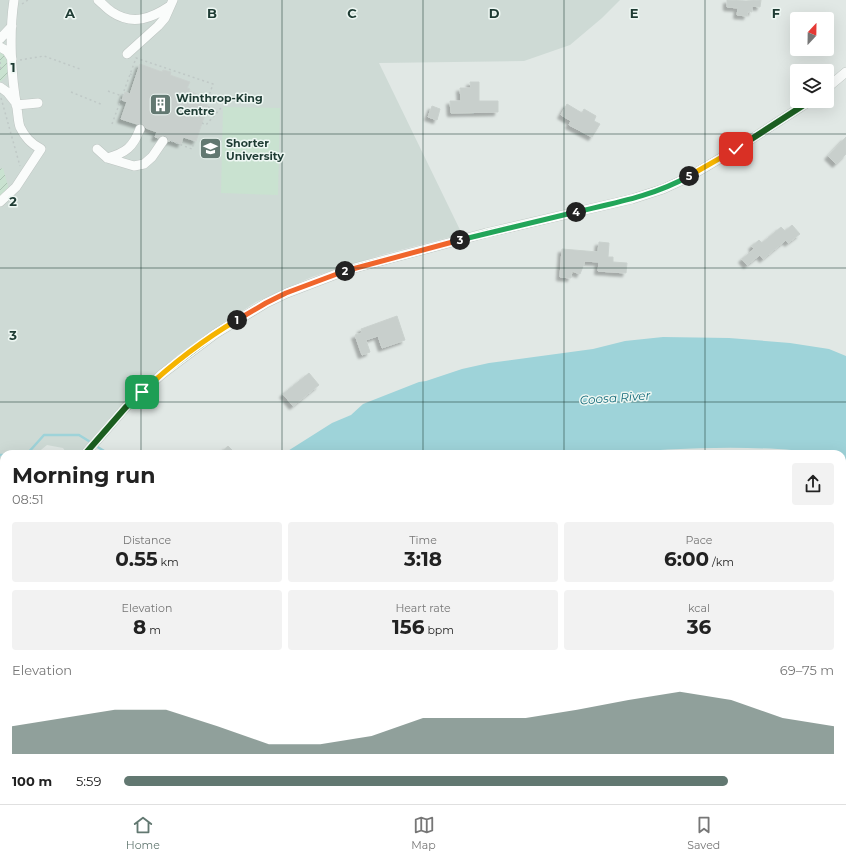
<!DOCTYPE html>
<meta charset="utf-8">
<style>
body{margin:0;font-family:Montserrat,sans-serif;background:#f2f2f2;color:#222;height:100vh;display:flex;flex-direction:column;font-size:15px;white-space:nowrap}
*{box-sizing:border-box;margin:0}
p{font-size:13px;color:#767676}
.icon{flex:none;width:22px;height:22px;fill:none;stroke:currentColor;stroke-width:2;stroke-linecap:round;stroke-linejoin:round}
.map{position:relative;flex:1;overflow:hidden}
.panel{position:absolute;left:0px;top:450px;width:846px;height:354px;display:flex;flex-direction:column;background:#fff;border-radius:12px 12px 0 0;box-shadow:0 4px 16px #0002}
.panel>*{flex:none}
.needle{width:26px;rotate:22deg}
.controls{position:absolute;left:790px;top:12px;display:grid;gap:8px}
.controls a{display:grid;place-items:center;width:44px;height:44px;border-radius:4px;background:#fff;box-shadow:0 4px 16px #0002;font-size:20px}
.pin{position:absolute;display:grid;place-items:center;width:34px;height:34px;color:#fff;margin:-17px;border-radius:8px;box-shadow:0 2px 6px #0006}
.km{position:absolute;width:20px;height:20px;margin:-10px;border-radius:50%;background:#222;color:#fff;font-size:11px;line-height:20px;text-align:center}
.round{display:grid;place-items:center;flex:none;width:42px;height:42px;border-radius:4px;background:#f2f2f2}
.headline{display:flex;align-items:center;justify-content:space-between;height:68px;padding:0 12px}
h1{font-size:22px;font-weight:700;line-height:30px}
.metrics{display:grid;grid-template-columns:repeat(3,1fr);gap:6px;height:68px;padding:4px 12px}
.metrics div{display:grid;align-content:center;border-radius:4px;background:#f2f2f2;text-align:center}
.metrics b{font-size:20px;font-weight:700}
.metrics small{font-size:11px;font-weight:400}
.metrics p{font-size:11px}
.chart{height:112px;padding:8px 12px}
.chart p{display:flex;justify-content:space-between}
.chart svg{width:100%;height:72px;margin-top:4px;fill:#627871;opacity:.7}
ul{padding:0 12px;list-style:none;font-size:13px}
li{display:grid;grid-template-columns:64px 48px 1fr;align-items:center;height:30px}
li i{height:10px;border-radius:5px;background:#627871}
.menu{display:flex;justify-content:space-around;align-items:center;height:56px;border-top:1px solid #e0e0e0;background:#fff;font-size:11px;color:#767676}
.menu a{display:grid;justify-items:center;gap:2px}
.menu .active{color:#627871}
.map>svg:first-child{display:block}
.built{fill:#cedad5}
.grass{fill:url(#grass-tufts)}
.garden{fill:url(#garden-furrows)}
.pitch{fill:#c9e2d0}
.water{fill:#9ed3d9}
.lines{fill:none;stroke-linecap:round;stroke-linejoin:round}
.stream{stroke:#9ed3d9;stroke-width:2.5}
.building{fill:#c8cfcc;stroke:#cad1ce;filter:url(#shadow)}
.minor-casing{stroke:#bec5c2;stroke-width:10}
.path{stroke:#bfc8c6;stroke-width:1.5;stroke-dasharray:2 3;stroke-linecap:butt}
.minor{stroke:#fafcfb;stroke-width:9}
.cycleway-casing{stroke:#eef7f3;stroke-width:8}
.cycleway{stroke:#1b5e20;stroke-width:6}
.split-1-casing{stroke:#fff;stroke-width:8}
.split-2-casing{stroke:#fff;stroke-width:8}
.split-3-casing{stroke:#fff;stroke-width:8}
.split-4-casing{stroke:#fff;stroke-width:8}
.split-5-casing{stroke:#fff;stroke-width:8}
.split-6-casing{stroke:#fff;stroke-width:8}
.split-1{stroke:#f5b400;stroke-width:5}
.split-2{stroke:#f0652b;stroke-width:5}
.split-3{stroke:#f0652b;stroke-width:5}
.split-4{stroke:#22a559;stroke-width:5}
.split-5{stroke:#22a559;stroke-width:5}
.split-6{stroke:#f5b400;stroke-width:5}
.grid{fill:none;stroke:#1e3b33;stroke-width:1;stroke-opacity:0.55}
.labels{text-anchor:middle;stroke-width:3;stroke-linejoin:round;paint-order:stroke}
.poi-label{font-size:11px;font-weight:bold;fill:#1e3b33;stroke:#eef7f3;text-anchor:start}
.water-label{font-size:12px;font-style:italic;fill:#156c7b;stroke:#eef7f3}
.grid-label{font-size:13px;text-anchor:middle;font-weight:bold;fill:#1e3b33;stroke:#eef7f3;stroke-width:3;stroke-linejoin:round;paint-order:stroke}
</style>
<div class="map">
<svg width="846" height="804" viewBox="0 0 846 804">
<defs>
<pattern id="grass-tufts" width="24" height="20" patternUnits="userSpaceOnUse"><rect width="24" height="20" fill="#c9e2d0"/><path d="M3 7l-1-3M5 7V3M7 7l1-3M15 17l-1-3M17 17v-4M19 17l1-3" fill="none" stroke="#acc3b3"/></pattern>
<pattern id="garden-furrows" width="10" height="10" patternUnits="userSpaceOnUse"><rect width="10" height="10" fill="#c9e2d0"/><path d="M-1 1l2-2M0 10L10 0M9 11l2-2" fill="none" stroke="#acc3b3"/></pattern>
<filter id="shadow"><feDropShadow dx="-3.5" dy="3.5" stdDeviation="1" flood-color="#0004"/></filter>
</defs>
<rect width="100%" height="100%" fill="#e1e8e5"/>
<path class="built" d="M 0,0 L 620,0 L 602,18 L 570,45 L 524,61 L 379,63 L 462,234 L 385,254 L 349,265 L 312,277 L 256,302 L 224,323 L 177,356 L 137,389 L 105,423 L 79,454 L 67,454 L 63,448 L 47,445 L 36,454 L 4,454 L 4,461 L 0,461 Z"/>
<path class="grass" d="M 842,481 L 846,482 L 846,804 L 175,804 L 176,800 L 842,800 Z"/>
<path class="garden" d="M 0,51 C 11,59 12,75 0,82 Z
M 3,168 L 10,193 L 0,196 L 0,169 Z"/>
<path class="pitch" d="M 223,107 L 280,108 L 278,195 L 221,193 Z"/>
<path class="water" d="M 663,337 L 729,338 L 790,343 L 829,349 L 846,356 L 846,461 L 842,460 L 842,454 C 820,454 799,450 778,449 C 720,446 663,449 606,454 L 283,454 L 332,423 L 351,415 L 363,404 L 419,382 L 426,381 L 462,369 L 489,363 L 593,349 L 625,341 Z
M 11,800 L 131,800 L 130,804 L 9,804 Z"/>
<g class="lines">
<path class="stream" d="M 96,446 L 109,454
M 27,454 L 44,435 L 79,435 L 92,443
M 0,455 L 4,455"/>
</g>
<path class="building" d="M 727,0 L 746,1 L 761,0 L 760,7 L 752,6 L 752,12 L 748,11 L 747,16 L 737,15 L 738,8 L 727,7 Z
M 140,64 L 162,72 L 163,70 L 171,72 L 170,75 L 190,82 L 187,88 L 190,89 L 189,91 L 197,94 L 195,101 L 208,105 L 196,141 L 183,137 L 181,144 L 169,140 L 169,142 L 168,138 L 164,135 L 158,138 L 155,137 L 157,132 L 146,128 L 143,124 L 137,124 L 121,119 L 127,102 L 122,100 L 125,92 L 130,94 Z
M 470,82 L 479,82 L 479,101 L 498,101 L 498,112 L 451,113 L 450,101 L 461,101 L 460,88 L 471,88 Z
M 567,104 L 582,113 L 584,109 L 596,116 L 594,121 L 600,124 L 592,137 L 569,125 L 571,121 L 561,115 Z
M 432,106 L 440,109 L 437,120 L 428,117 Z
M 846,137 L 846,154 L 836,164 L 828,156 Z
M 792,225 L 800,234 L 788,243 L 786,240 L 763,259 L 760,255 L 747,265 L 742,259 L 754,249 L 752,246 L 759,240 L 762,243 L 781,227 L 785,231 Z
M 599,242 L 609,243 L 608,257 L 613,257 L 613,262 L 627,263 L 626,273 L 598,271 L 599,262 L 585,261 L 580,274 L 572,271 L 571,278 L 560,277 L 562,249 L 598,252 Z
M 397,316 L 405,340 L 382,348 L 378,336 L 366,340 L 370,352 L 362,355 L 355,335 L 362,333 L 361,329 Z
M 309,373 L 319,385 L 293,406 L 283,394 Z
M 228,446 L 236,454 L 219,454 Z"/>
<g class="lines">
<defs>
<path id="minor" d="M 98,0 C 103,4 107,9 112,12 C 133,26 152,18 170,6
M 0,39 L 12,26
M 0,47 L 7,51 L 12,59
M 127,54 L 158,26 L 165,18 L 173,0
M 0,87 L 7,92 L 15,102
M 827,88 L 846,72
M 16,105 L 38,103
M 97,149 L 107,158 L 134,166 L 144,164 L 152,157 L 163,141
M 107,158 C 126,153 133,147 140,129
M 0,202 L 16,187 L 41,149 C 30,143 25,137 20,127 C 18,121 18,114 17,108 C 11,76 9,33 14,0
M 85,454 L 126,407 L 162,374 L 215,334 L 266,303 L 287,293 L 347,270 L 373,263 L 486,233 L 632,199 L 663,189 L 687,178 L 736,149 L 810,101
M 0,567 L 4,561"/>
</defs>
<use href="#minor" class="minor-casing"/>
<path class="path" d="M 22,4 L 28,0
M 20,60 L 44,56 L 80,69
M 0,62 L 1,66 L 0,71
M 130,74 L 136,76
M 108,91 L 122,96
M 71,92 L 103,105
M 1,98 L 20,166
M 208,107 L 217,110
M 202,123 L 206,125 L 221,108 L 223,108
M 112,124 L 136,58 L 213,84 L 206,105
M 171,141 L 192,149 L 194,141"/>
<use href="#minor" class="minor"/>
<defs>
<path id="cycleway" d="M 85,454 L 126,407 L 162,374 L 215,334 L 266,303 L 287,293 L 347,270 L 373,263 L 486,233 L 632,199 L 663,189 L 687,178 L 736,149 L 810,101"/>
</defs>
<use href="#cycleway" class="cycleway-casing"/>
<use href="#cycleway" class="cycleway"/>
</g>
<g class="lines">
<defs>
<path id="split-1" d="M 142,392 C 171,365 203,340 237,320"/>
<path id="split-2" d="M 237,320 L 266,303 L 286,293 L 345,271"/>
<path id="split-3" d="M 345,271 L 460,240"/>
<path id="split-4" d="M 460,240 L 576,212"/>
<path id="split-5" d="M 576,212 C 614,203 654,196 689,176"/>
<path id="split-6" d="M 689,176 L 736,149"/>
</defs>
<use href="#split-1" class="split-1-casing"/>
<use href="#split-2" class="split-2-casing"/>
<use href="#split-3" class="split-3-casing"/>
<use href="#split-4" class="split-4-casing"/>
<use href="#split-5" class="split-5-casing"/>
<use href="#split-6" class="split-6-casing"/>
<use href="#split-1" class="split-1"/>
<use href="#split-2" class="split-2"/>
<use href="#split-3" class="split-3"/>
<use href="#split-4" class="split-4"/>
<use href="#split-5" class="split-5"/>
<use href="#split-6" class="split-6"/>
</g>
<path class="grid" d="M 141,0 L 141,454M 282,0 L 282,454M 423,0 L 423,454M 564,0 L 564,454M 705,0 L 705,454M 0,134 L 846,134M 0,268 L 846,268M 0,402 L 846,402M 0,536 L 4,536M 842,536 L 846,536M 0,670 L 4,670M 842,670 L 846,670M 141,800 L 141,804M 282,800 L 282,804M 423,800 L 423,804M 564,800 L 564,804M 705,800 L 705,804"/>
<defs>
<symbol id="building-square" viewBox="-11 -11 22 22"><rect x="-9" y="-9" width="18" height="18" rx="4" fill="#627871" stroke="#eef7f3"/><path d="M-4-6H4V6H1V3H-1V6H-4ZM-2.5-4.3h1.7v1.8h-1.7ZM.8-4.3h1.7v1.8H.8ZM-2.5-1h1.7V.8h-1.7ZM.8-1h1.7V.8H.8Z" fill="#fff"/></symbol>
<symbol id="university-square" viewBox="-11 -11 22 22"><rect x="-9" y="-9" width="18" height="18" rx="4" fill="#627871" stroke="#eef7f3"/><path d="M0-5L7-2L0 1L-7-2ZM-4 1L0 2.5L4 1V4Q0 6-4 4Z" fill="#fff"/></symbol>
</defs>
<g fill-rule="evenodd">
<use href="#building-square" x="148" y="92" width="25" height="25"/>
<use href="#university-square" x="198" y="136" width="25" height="25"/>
</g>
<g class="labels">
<g class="poi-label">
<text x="176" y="102">Winthrop-King<tspan x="176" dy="13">Centre</tspan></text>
<text x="226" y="147">Shorter<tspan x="226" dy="13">University</tspan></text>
</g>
<g class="water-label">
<text transform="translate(615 398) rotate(-4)" y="4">Coosa River</text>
</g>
</g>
<g class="grid-label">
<text x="70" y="18">A</text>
<text x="212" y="18">B</text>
<text x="352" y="18">C</text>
<text x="494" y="18">D</text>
<text x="634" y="18">E</text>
<text x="776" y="18">F</text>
<text x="13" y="72">1</text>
<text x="13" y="206">2</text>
<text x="13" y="340">3</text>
</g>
</svg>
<div class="controls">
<a><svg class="needle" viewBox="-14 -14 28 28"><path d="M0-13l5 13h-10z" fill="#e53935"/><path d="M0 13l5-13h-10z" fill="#767676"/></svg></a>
<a><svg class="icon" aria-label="layers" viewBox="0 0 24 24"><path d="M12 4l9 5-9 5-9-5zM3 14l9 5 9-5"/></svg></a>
</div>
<div class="pin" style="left:142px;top:392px;background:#1e9e55"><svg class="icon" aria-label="arrive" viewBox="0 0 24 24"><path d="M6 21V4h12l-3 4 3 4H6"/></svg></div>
<div class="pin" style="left:736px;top:149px;background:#d93025"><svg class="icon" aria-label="check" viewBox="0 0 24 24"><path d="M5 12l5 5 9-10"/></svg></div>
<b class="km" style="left:237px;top:320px">1</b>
<b class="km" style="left:345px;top:271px">2</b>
<b class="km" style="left:460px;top:240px">3</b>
<b class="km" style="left:576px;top:212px">4</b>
<b class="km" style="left:689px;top:176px">5</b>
<section class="panel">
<div class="headline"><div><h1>Morning run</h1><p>08:51</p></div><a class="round"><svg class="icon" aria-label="share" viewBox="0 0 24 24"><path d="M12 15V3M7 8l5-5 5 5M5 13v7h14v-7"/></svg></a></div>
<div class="metrics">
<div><p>Distance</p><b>0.55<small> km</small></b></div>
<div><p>Time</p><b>3:18</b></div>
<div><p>Pace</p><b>6:00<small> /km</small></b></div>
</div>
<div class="metrics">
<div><p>Elevation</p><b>8<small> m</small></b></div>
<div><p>Heart rate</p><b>156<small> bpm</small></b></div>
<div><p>kcal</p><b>36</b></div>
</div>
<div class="chart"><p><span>Elevation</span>69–75 m</p>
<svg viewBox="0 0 160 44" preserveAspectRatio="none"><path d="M0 44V27L10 22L20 17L30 17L40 27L50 38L60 38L70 33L80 22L90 22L100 22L110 17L120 11L130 6L140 11L150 22L160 27V44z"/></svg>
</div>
<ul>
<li><b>100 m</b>5:59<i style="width:85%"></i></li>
</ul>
</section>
</div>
<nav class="menu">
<a class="active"><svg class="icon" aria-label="home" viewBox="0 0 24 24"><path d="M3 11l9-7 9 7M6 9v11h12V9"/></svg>Home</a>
<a><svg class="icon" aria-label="map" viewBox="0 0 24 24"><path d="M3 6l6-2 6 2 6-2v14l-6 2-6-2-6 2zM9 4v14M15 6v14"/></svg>Map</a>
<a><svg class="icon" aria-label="saved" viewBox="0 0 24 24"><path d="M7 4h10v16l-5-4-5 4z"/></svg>Saved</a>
</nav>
